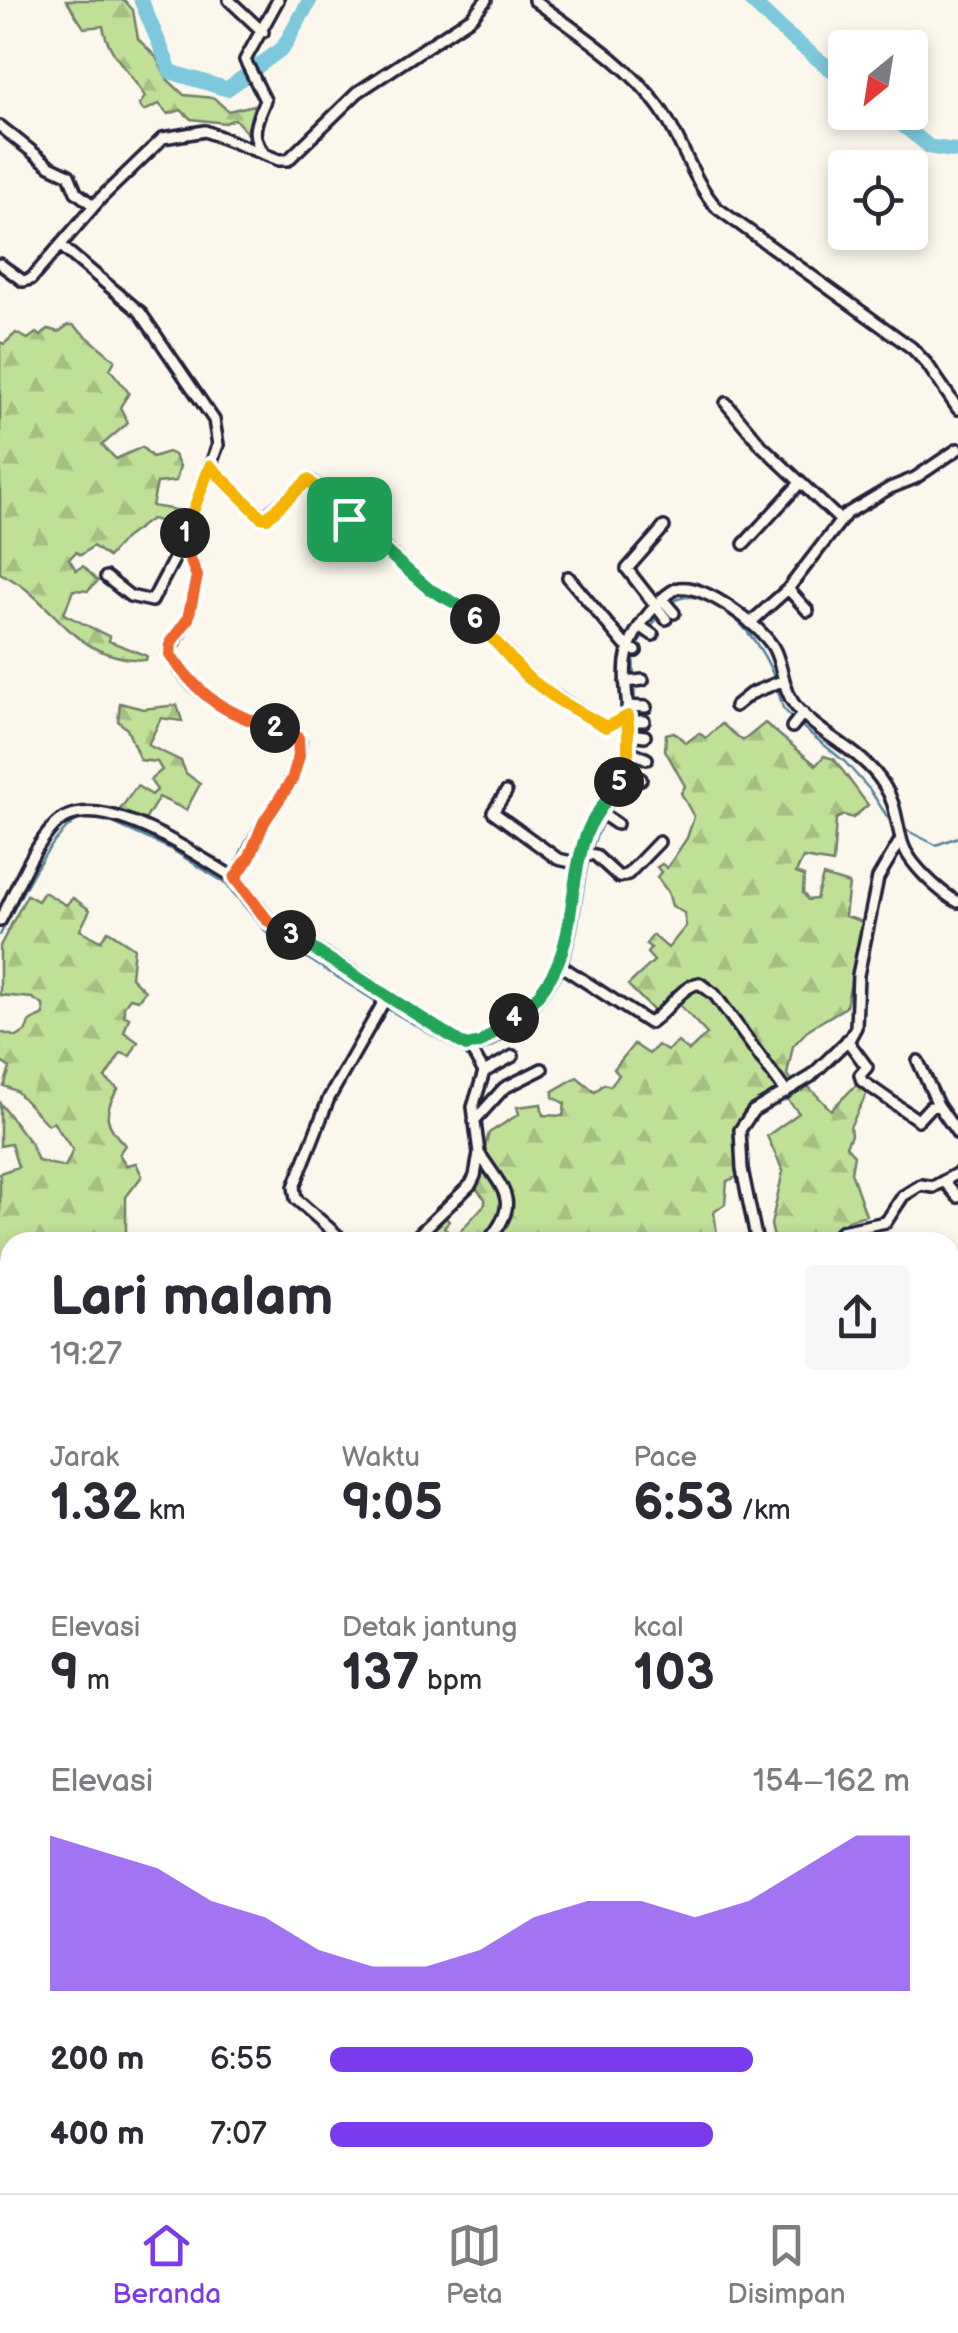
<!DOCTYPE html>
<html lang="id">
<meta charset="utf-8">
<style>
body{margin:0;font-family:"Balsamiq Sans",sans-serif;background:#f7f7f7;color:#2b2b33;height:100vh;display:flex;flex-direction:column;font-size:38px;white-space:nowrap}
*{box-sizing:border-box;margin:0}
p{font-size:32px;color:#7c7c81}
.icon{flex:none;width:55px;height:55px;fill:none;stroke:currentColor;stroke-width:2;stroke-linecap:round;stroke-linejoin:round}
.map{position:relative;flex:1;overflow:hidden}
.details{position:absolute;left:0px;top:1232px;width:960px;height:962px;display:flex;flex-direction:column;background:#fff;border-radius:30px 30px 0 0;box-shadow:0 5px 15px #0003}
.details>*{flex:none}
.needle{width:65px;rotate:210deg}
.buttons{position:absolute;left:828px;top:30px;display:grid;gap:20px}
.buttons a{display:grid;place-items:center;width:100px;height:100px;border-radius:10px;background:#fff;box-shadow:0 5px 15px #0003;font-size:50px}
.pin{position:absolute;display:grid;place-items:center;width:85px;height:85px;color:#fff;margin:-42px;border-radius:20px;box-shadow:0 5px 15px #0006}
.km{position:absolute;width:50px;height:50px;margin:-25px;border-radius:50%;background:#222;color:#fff;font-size:28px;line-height:50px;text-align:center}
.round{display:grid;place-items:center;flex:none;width:105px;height:105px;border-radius:10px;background:#f7f7f7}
.headline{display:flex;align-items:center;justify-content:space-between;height:170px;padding:0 50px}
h1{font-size:55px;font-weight:800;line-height:75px}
.metrics{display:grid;grid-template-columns:repeat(3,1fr);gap:15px;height:170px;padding:10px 50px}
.metrics div{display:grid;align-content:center}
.metrics b{font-size:50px;font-weight:800}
.metrics small{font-size:28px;font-weight:400}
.metrics p{font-size:28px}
.chart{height:280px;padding:20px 50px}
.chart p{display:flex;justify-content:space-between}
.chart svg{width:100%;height:180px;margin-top:10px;fill:#7c3aed;opacity:.7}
ul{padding:0 50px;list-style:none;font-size:32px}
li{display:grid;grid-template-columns:160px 120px 1fr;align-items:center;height:75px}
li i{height:25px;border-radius:12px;background:#7c3aed}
.menu{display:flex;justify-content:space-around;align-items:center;height:140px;border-top:2px solid #e1e1e2;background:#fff;font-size:28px;color:#7c7c81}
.menu a{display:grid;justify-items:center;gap:5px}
.menu .active{color:#7c3aed}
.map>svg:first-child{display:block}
.forest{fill:url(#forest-firs);stroke:#718069;stroke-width:2.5}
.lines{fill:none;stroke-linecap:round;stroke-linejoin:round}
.stream{stroke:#59869c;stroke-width:2.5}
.river{stroke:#7dc8dd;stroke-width:15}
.minor-casing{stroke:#22223b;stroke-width:16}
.minor{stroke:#fbf7ec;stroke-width:9}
.split-1-casing{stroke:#fff;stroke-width:20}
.split-2-casing{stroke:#fff;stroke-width:20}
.split-3-casing{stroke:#fff;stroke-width:20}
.split-4-casing{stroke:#fff;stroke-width:20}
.split-5-casing{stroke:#fff;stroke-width:20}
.split-6-casing{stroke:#fff;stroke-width:20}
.split-7-casing{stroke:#fff;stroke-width:20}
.split-1{stroke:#f5b400;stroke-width:12}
.split-2{stroke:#f0652b;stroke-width:12}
.split-3{stroke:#f0652b;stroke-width:12}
.split-4{stroke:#22a559;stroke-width:12}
.split-5{stroke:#22a559;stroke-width:12}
.split-6{stroke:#f5b400;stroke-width:12}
.split-7{stroke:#22a559;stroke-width:12}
</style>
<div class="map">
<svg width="958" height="2193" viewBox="0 0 958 2193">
<defs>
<pattern id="forest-firs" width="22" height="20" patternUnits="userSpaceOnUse" patternTransform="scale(2.5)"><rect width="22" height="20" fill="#c0df97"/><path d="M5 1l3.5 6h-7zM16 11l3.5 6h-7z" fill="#a5bf83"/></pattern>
</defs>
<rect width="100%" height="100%" fill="#fbf7ec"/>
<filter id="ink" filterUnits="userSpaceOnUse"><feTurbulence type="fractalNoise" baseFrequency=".01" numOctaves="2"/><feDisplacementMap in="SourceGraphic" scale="20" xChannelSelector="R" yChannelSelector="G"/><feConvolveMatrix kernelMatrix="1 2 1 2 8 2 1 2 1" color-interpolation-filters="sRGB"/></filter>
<g filter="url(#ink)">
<path class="forest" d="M 66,0 L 124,0 L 133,10 L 138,39 L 156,57 L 168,80 L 184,95 L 214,98 L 228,111 L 254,105 L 247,133 L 235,119 L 225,123 L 191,119 L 181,110 L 168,114 L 159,104 L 144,111 L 139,105 L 145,97 C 131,73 107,53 103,26 L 84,28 Z
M 68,325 L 73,325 L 115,360 L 110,369 L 129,393 L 120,407 L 128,423 L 102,445 L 116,459 L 142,447 L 152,457 L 168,452 L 174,455 L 180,466 L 176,481 L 157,483 L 152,506 L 188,512 L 183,526 L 151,519 L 125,538 L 108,557 L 93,546 L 81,555 L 76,552 L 69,559 L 76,570 L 83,566 L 98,581 L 88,591 L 73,590 L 64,614 L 110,637 L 109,641 L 147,656 L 146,660 C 82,658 70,626 27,590 C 19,583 9,578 0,573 L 0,342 L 4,344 L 16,333 L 28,339 L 36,333 L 41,336 L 48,329 L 59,332 Z
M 120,703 L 143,709 L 177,705 L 182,721 L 161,718 L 148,745 L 181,761 L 186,773 L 200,784 L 186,810 L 159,797 L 144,822 L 119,811 L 137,786 L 152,795 L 157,790 L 150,780 L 162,770 L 157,762 L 140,760 L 127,729 L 118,721 Z
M 765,723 L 816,765 L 824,756 L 834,759 L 868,805 L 853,818 L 844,815 L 836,819 L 833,863 L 803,858 L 796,873 L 804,876 L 803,893 L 808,900 L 816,899 L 823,876 L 849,884 L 845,916 L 863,922 L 846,1007 L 809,1029 L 793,1046 L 787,1075 L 793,1083 L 757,1106 L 758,1111 L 744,1112 L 735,1131 L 737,1177 L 727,1181 L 725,1204 L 714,1212 L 718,1242 L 406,1242 L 438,1211 L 449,1221 L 444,1227 L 454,1238 L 485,1204 L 485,1199 L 474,1186 L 489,1133 L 519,1114 L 517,1107 L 541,1104 L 543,1115 L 563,1116 L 565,1104 L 553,1097 L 553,1091 L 577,1077 L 595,1092 L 604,1084 L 610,1086 L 619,1075 L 614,1069 L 634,1044 L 649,1054 L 658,1045 L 667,1051 L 678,1042 L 689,1051 L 707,1034 L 678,1003 L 684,998 L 677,991 L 654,1011 L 628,985 L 654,961 L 647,953 L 651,948 L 646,944 L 653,935 L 668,948 L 686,926 L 684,913 L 672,906 L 668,892 L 657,877 L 661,872 L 657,867 L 662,864 L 667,868 L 687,838 L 694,817 L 681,793 L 685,786 L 665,750 L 666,734 L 674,732 L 686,743 L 699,733 L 706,738 L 722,724 L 743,741 Z
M 44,892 L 66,905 L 73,898 L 90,910 L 80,930 L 100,941 L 108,931 L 134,948 L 131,977 L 145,991 L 138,1000 L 130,998 L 124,1006 L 124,1015 L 129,1018 L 124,1032 L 138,1042 L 130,1056 L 121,1053 L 105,1078 L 118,1089 C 102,1113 105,1125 125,1145 L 119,1154 L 126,1165 L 136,1163 L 142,1176 L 126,1197 L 126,1242 L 10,1242 L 10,2185 L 950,2185 L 950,1590 L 958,1588 L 958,2193 L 0,2193 L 0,1173 L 18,1167 L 11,1144 L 0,1146 L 0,1103 L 31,1144 L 38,1161 L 65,1167 L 73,1150 L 53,1122 L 48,1125 L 16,1091 L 4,1086 L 10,1068 L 0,1061 L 0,1032 L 17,1037 L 26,1031 L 29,1022 L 44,1015 L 43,1005 L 32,998 L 0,995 L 0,946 L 27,895 L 38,901 Z
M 806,1084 L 831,1110 L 857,1084 L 868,1091 L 850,1127 L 851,1135 L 846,1146 L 854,1155 L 851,1172 L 866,1215 L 848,1220 L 819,1242 L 775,1242 L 771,1225 L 783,1171 L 767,1136 L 799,1113 L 786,1098 Z
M 950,1311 L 958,1317 L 958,1508 L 950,1515 Z"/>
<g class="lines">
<path class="stream" d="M 671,602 C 715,579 763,643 775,680
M 637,645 L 659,616
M 633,653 L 635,704
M 777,688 L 783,708 L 794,720
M 800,725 L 845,762 L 870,790 L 892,824
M 609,812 L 630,776
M 87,817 L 104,819 L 169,848 L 225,883 L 267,933 L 380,1004
M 904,829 L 936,845 L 958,837
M 0,935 C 19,900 46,839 79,819
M 567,965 C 586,917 578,863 605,819
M 386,1008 L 469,1057
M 476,1054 C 510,1042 547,1003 564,972"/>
<path class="river" d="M 141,0 L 171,72 L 227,89 L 283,48 L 310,0
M 750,0 L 783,31 L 845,81
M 886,112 L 930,147 L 958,151"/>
<defs>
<path id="minor" d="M 229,0 L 263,32
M 534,0 C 577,32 627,63 659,107 C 682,138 691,179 717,208 L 912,348 L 927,364 L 958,409
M 0,126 L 50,166 L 69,175 L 76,192 L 94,206
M 263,152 C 248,133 258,119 265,100 L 245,60 L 278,0
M 61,246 L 140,312 L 214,420 L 218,445 L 183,539 L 197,576 L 188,619 L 169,651 C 187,689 220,709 258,723 C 273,728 291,729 300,742 C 299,776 283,794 265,821 C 253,839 247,860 235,878 L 273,925 L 327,956 L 466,1047 C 483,1044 497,1031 511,1020 C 583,963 562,911 586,836 C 595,807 623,788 627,756 C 637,687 601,661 661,600 C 666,595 672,590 679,588 C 705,584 761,626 773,647 C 783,664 782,688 794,704 C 819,736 862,749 884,785 C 896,803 896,822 902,842 C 908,863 939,892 958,902
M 0,264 L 23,281 L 31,279 L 101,198 L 163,138 L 205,131 L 279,160 L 288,160 L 358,92 L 472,17 L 486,0
M 726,403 L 761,445 L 840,520
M 210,466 L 263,518 L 310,480 L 429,589 L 468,610 L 535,684 L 606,727 L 628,717
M 664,527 L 627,569 L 666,619
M 744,544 L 800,483
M 106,577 L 130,596 L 152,601 L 183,542
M 568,577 L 625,645 L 636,651
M 788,589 L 808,611
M 662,599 L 674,613
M 750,623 L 788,589 L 846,514 L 890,488 L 915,478 L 958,449
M 640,626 L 653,635
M 625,682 L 643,680
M 627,706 L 646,707
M 735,706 L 750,694 L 784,680
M 629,721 L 644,721
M 792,727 L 803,713
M 629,734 L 645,736
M 628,750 L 647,759
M 624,770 L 641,779
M 506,792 L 493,812 L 558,859 L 580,864
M 599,812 L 617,824
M 582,853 L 595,855 L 619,877 L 628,874 L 659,842
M 0,921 C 16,891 30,851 54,826 C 95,783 195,855 235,878
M 558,964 L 649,1023 C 667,1013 680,987 699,983 L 715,995 L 786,1092
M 847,1040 L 867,1067 L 860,1075 L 862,1081 L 918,1120 L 930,1107 L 938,1105
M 918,1061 L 938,1105 L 958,1134
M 484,1072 L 513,1056
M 474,1121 L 504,1088 L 542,1069
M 479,1153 C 504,1191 522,1202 487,1242
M 944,1181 L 958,1197
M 345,1242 L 296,1199 L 294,1187 L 329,1098 L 387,996
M 411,1242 L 471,1184 L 475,1176 L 479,1153 L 473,1107 L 484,1072 L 469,1046
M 757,1242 L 742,1169 L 740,1130 L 753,1111 L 810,1077 L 850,1038 L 856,1027 L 858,975 L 878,878 L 901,839
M 832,1242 L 841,1231 L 886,1222 L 903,1196 L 921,1185 L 933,1187 L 958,1173
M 950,1700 L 958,1716
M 950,1971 L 958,1957
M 950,2020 L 956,2060 L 950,2076
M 950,2172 L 955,2176 L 958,2190"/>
</defs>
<use href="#minor" class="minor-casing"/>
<use href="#minor" class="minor"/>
</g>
</g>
<g class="lines" filter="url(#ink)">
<defs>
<path id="split-1" d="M 185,533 L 210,466 L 261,517 L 267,518 L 308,480 L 349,519"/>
<path id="split-2" d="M 185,533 L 183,542 L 197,576 L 188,619 L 171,642 L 170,655 C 202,698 223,713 275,728"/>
<path id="split-3" d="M 275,728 L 298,738 L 299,756 L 292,780 L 264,822 L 250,856 L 235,878 L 267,920 L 291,935"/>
<path id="split-4" d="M 291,935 L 466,1046 L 480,1043 L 514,1018"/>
<path id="split-5" d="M 514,1018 C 583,964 562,906 586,835 C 592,817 608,799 619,782"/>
<path id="split-6" d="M 475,619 L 527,677 L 558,700 L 606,727 L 628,716 L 628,754 L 619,782"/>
<path id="split-7" d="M 349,519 L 429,589 L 462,607 L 475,619"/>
</defs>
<use href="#split-1" class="split-1-casing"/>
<use href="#split-2" class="split-2-casing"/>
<use href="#split-3" class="split-3-casing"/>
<use href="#split-4" class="split-4-casing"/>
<use href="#split-5" class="split-5-casing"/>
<use href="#split-6" class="split-6-casing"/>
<use href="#split-7" class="split-7-casing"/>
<use href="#split-1" class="split-1"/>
<use href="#split-2" class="split-2"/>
<use href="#split-3" class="split-3"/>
<use href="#split-4" class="split-4"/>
<use href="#split-5" class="split-5"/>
<use href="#split-6" class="split-6"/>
<use href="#split-7" class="split-7"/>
</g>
</svg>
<div class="buttons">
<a><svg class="needle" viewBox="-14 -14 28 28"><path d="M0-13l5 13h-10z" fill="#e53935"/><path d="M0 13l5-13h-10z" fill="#7c7c81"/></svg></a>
<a><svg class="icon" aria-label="locate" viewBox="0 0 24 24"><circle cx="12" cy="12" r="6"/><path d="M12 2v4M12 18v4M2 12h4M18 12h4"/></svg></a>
</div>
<div class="pin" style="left:349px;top:519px;background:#1e9e55"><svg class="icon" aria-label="arrive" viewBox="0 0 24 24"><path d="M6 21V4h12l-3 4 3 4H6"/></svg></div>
<b class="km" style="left:185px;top:533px">1</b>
<b class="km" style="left:275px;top:728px">2</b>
<b class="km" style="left:291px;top:935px">3</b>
<b class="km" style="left:514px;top:1018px">4</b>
<b class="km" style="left:619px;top:782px">5</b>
<b class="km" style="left:475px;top:619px">6</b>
<section class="details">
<div class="headline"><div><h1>Lari malam</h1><p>19:27</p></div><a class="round"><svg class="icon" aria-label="share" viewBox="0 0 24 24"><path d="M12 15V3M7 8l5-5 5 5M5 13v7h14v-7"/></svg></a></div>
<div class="metrics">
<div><p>Jarak</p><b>1.32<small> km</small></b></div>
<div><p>Waktu</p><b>9:05</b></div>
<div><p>Pace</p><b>6:53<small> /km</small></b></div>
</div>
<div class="metrics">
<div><p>Elevasi</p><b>9<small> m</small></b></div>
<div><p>Detak jantung</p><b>137<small> bpm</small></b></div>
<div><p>kcal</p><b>103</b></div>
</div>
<div class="chart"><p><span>Elevasi</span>154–162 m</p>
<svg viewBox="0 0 160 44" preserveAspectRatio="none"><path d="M0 44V6L10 10L20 14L30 22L40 26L50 34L60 38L70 38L80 34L90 26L100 22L110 22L120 26L130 22L140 14L150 6L160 6V44z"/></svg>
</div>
<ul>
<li><b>200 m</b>6:55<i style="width:73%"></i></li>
<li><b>400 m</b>7:07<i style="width:66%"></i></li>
</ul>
</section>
</div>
<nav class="menu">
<a class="active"><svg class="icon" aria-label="home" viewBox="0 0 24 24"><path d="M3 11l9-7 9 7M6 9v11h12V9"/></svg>Beranda</a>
<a><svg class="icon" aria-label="map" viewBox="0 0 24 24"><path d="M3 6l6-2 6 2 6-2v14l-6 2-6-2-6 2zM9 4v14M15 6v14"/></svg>Peta</a>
<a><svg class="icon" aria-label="saved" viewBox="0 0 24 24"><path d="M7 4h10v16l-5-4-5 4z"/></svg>Disimpan</a>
</nav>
